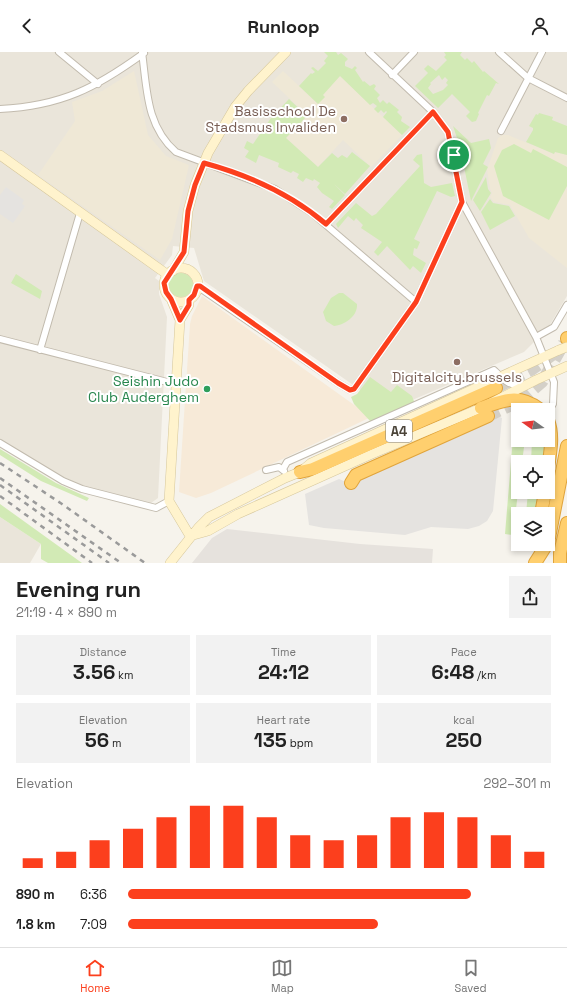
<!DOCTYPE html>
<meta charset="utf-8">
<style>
body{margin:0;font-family:"Space Grotesk",sans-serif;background:#f2f2f2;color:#222;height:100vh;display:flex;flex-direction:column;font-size:15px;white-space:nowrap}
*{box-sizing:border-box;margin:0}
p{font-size:13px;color:#767676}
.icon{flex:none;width:22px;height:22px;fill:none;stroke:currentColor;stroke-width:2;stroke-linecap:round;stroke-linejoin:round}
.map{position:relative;height:511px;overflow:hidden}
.side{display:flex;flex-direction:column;background:#fff;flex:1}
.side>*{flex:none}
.needle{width:26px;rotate:284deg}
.controls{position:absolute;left:511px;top:351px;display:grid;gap:8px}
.controls a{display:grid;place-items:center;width:44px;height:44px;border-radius:0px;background:#fff;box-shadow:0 2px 6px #0003;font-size:20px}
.pin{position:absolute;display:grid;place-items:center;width:34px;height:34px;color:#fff;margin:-17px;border:2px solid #fff;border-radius:50%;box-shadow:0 1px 4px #0007}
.round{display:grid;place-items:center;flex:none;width:42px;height:42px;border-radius:0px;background:#f2f2f2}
.headline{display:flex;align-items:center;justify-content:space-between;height:68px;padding:0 16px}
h1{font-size:22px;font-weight:700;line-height:30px}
.figures{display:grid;grid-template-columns:repeat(3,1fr);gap:6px;height:68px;padding:4px 16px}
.figures div{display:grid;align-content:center;border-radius:0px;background:#f2f2f2;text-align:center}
.figures b{font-size:20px;font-weight:700}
.figures small{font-size:11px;font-weight:400}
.figures p{font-size:11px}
.chart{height:112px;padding:8px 16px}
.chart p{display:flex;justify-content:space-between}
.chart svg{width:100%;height:72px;margin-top:4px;stroke:#fc3f1d;stroke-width:6}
ul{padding:0 16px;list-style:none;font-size:13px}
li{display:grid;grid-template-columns:64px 48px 1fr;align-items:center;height:30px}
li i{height:10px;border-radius:5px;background:#fc3f1d}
header{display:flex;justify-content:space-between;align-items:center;height:52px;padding:0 16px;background:#fff;font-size:18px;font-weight:700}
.menu{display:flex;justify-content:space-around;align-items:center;height:56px;border-top:1px solid #e0e0e0;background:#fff;font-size:11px;color:#767676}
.menu a{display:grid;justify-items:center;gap:2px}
.menu .current{color:#fc3f1d}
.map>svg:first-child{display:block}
.residential{fill:#eae5da}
.commercial{fill:#f7ead8}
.industrial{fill:#e6e2dd}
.education{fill:#efe8d6}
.green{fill:#d2eab5;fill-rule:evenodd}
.parking{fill:#e5e3e0}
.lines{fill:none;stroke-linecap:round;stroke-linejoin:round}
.highway-tunnel{stroke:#d4d0c8;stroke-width:12;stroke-dasharray:12 6;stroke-linecap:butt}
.street-casing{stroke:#c2bbae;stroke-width:8}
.secondary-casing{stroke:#d6c79b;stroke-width:10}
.highway-casing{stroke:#e0a43c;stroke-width:14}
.street{stroke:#fff;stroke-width:6}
.secondary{stroke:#fff3cd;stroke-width:9}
.highway{stroke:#ffcf6e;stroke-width:12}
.rail{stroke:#9a9a9a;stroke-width:2.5;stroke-dasharray:5 5;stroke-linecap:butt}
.secondary-bridge-casing{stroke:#d6c79b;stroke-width:10;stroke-linecap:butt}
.secondary-bridge{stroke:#fff3cd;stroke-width:9}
.route-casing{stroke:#fff;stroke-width:8}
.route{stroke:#fc3f1d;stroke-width:5}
.education-dot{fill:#8d6e63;stroke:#fff;stroke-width:1.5}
.leisure-dot{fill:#2e9e5b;stroke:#fff;stroke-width:1.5}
.labels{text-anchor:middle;stroke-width:4;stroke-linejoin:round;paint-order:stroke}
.shield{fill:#fff;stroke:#817c74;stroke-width:1}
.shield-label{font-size:13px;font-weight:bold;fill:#4b4439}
.education-label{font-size:14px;fill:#785e54;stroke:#fff;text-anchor:end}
.leisure-label{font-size:14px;fill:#27864d;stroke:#fff;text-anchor:end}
</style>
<header><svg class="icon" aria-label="back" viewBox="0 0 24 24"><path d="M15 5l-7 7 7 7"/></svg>Runloop<svg class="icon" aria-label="person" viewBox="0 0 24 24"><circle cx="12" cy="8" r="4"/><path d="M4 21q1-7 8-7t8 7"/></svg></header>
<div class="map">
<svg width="567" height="511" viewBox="0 0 567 511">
<rect width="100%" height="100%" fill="#f6f3ec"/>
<path class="residential" d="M 0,0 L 567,0 L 567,244 L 548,276 L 524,300 L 389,358 L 204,229 L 194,196 L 173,194 L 172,203 L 155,226 L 159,229 L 159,242 L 167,265 L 158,446 L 151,451 L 85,435 L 49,418 L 0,388 Z
M 0,465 L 41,492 L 30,511 L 0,511 Z"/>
<path class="commercial" d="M 202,244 L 371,365 L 211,441 L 196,446 L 179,440 L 190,272 L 192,264 Z"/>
<path class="industrial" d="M 227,477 L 360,492 L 433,497 L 432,511 L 192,511 L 212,486 Z"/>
<path class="education" d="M 134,19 L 148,83 L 166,104 L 189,113 L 172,187 L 160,208 L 38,123 L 75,69 L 72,50 L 102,39 Z
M 283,19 L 318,52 L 322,43 L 340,24 L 402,83 L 371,115 L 343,88 L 318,115 L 286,86 L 307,63 L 272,30 Z
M 502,83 L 508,83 L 554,102 L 555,100 L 567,103 L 567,216 L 529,186 L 510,153 L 494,150 L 490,145 L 492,141 L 490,137 L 487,118 L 498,86 Z"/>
<path class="green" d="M 324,0 L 336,0 L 338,3 L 341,1 L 348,7 L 345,10 L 345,14 L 352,17 L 355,14 L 357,16 L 355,18 L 363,30 L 364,29 L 370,34 L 374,32 L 376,34 L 374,37 L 380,43 L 377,46 L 380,51 L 383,48 L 387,52 L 389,50 L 399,58 L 397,60 L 402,65 L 401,69 L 410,75 L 402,83 L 383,65 L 387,60 L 386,59 L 384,61 L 381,58 L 378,61 L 374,57 L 377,54 L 373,51 L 370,53 L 340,24 L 323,43 L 325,45 L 318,52 L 299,34 L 311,21 L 312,22 L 315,20 L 311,16 L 313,15 L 318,19 L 326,11 L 324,9 L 328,4 Z
M 444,0 L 462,0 L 460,3 L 465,8 L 467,6 L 472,11 L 474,9 L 483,20 L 484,19 L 499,32 L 496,31 L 489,44 L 487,43 L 478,61 L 479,62 L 476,69 L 472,70 L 466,64 L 470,60 L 452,42 L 438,56 L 415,34 L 428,21 L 424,17 L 428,13 L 436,19 L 447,8 L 444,5 L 446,3 ZM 439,23 L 442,28 L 445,25 L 448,28 L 446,31 L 448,33 L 443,38 L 433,42 L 428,36 L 431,32 L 430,31 Z
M 289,47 L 307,64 L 286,86 L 318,115 L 332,101 L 338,106 L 342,103 L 347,106 L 352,100 L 370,114 L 345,142 L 334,132 L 345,143 L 332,157 L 329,155 L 334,149 L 322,141 L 317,135 L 320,131 L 314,127 L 313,129 L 306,126 L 303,130 L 297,126 L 299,122 L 293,119 L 291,121 L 278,115 L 279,111 L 259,103 L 256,111 L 245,105 L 249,99 L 244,96 L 247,89 L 253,92 L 271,66 Z
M 539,61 L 553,65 L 552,68 L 567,74 L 567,103 L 555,100 L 554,102 L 526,90 L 533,78 L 533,76 L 529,74 L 536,62 L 538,63 Z
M 453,74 L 471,91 L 489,87 L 491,96 L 483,112 L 488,115 L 471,149 L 460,95 Z
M 514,92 L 531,101 L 533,97 L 567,115 L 567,134 L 549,168 L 503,144 L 494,114 L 502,98 Z
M 422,102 L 424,131 L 431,135 L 452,131 L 455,144 L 451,145 L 437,139 L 414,187 L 420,190 L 417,197 L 414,196 L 413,203 L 426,211 L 421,221 L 413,214 L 410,218 L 387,194 L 378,204 L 374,200 L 382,190 L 361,176 L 363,173 L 356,166 L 354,169 L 348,164 L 338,176 L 336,172 L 356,151 L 372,164 L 376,162 L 420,114 L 413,108 L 417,103 Z
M 486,125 L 488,137 L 491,141 L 480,159 L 473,148 Z
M 490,147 L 493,151 L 509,154 L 515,164 L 490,178 L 481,160 Z
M169 233a12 12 0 1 1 24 0a12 12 0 1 1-24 0Z
M 16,222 L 42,239 L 40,247 L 11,231 Z
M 339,241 L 343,241 L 357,252 C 358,264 345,273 334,274 L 326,269 L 323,260 L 331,246 Z
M 370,325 L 391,340 L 397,333 L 412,344 L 415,352 L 371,370 L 354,352 L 351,345 L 357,342 Z
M 518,383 L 518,388 L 525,388 L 522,410 L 518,410 L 518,440 L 513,483 L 505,482 L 513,385 Z
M 532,388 L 546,388 L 543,410 L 531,410 Z
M 0,397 L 56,431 L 89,446 L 87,449 L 41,429 L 0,403 Z
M 528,440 L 539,440 L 536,462 L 526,462 Z
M 0,452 L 82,511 L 48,511 L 41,507 L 41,492 L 0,465 Z"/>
<path class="parking" d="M 6,135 L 24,148 L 22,152 L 25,154 L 13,171 L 0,162 L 0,143 Z
M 500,365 L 502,366 L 493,459 L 487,469 L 479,474 L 468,477 L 431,475 L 405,483 L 324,476 L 309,473 L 305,442 L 339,427 L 346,430 L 491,366 Z"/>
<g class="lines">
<path class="highway-tunnel" d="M 496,336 L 531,318 L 555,301
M 488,364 L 520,349 L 542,330 L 564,291"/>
<defs>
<path id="street" d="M 59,0 L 98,32
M 142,0 C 147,37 146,74 176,100 L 275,137 L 312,161 L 416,250
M 369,0 L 433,60 L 448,80 L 462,150 L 536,285 L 554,330 L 553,352 L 548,360
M 499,0 L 528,26 L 567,46
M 392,23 L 414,0
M 0,57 C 61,54 96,36 144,1
M 501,79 L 542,0
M 326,172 L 433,60
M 197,234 L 338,331 L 350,338 L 354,337 L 416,250 L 462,150
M 536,285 L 554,275 L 567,253
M 0,287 L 175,332
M 40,298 L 80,161
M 0,391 L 63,429 L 82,437 L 156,456 L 169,449
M 283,417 L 287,410 L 494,318 C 502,326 509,334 521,334
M 266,418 L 279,415 L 284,419"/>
<path id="secondary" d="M 0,103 L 168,223
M164 233a17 17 0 1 1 34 0a17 17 0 1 1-34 0Z
M 173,219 L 184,200 L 188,159 L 195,133 L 208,101 L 235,55 L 248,39 L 286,0
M 171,247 L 180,268 L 169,449 L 190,484
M 180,268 L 189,253 L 189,248
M 190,484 L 208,479 L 238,462 L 372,402 L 481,356 L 536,328 L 567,314
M 170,511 L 198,476 L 209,465 L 285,426 L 300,420 L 311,411 L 559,298"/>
<path id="highway" d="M 567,287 L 567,286
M 481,356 C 505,348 519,341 541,358
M 548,368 C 554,384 550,401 548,417
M 300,420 L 313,417 L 496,336
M 351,431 L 356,423 L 488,364
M 541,462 L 545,440
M 548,491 L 567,394
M 535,511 L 547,492
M 560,511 L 560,501 L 567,471"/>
</defs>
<use href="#street" class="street-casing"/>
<use href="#secondary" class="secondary-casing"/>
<use href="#highway" class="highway-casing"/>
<use href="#street" class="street"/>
<use href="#secondary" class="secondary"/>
<use href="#highway" class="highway"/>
<path class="rail" d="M 0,411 L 62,452 L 145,511
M 0,426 L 121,511
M 0,433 L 109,511
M 0,444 L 92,511"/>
<defs>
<path id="secondary-bridge" d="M 559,298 L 567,295"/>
</defs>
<use href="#secondary-bridge" class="secondary-bridge-casing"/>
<use href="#secondary-bridge" class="secondary-bridge"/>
</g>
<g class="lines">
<defs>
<path id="route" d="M 433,60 L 448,80 L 462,150 L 416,250 L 354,337 L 350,338 L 338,331 L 200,234 L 197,234 L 194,243 L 189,248 L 189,253 L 180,268 L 171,247 L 166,240 L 164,231 L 184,200 L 188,159 L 195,133 L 204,111 C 248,123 291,142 326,172 Z"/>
</defs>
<use href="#route" class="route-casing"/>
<use href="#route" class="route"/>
</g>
<g class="education-dot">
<circle cx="344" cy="67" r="4"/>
<circle cx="457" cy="310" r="4"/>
</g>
<circle class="leisure-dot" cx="207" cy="337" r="4"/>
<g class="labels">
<rect class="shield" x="386" y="368" width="26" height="22" rx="3"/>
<g class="shield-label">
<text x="399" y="384">A4</text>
</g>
<g class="education-label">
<text x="336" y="64">Basisschool De<tspan x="336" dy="16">Stadsmus Invaliden</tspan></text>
<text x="457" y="330" text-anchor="middle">Digitalcity.brussels</text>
</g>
<g class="leisure-label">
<text x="199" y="334">Seishin Judo<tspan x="199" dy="16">Club Auderghem</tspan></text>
</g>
</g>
</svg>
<div class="controls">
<a><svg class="needle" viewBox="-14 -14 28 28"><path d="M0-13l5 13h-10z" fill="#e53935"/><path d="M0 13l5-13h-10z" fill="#767676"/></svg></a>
<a><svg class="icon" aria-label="locate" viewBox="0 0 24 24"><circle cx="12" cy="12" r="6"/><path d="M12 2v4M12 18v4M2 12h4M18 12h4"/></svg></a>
<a><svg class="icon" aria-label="layers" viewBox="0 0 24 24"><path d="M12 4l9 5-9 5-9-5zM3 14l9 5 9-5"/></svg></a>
</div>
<div class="pin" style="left:454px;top:103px;background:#1e9e55"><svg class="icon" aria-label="arrive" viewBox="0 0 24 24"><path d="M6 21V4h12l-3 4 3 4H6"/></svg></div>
</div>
<section class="side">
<div class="headline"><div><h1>Evening run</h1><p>21:19 · 4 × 890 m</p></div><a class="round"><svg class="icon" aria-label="share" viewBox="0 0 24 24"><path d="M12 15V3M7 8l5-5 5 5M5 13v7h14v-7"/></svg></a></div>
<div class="figures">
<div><p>Distance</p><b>3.56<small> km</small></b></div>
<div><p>Time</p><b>24:12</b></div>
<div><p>Pace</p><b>6:48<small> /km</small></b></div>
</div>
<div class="figures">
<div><p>Elevation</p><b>56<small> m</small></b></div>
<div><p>Heart rate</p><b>135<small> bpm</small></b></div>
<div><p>kcal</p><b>250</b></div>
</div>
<div class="chart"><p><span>Elevation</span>292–301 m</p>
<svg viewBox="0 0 160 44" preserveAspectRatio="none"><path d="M5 44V38M15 44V34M25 44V27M35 44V20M45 44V13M55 44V6M65 44V6M75 44V13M85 44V24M95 44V27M105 44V24M115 44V13M125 44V10M135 44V13M145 44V24M155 44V34"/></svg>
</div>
<ul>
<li><b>890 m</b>6:36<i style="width:81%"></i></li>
<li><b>1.8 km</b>7:09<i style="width:59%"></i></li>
</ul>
</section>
<nav class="menu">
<a class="current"><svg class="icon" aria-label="home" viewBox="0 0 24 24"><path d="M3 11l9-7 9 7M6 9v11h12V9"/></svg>Home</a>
<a><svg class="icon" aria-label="map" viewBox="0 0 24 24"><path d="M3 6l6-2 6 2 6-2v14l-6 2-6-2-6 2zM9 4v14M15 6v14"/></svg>Map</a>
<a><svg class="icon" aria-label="saved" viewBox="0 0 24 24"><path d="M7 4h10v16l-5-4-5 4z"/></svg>Saved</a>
</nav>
